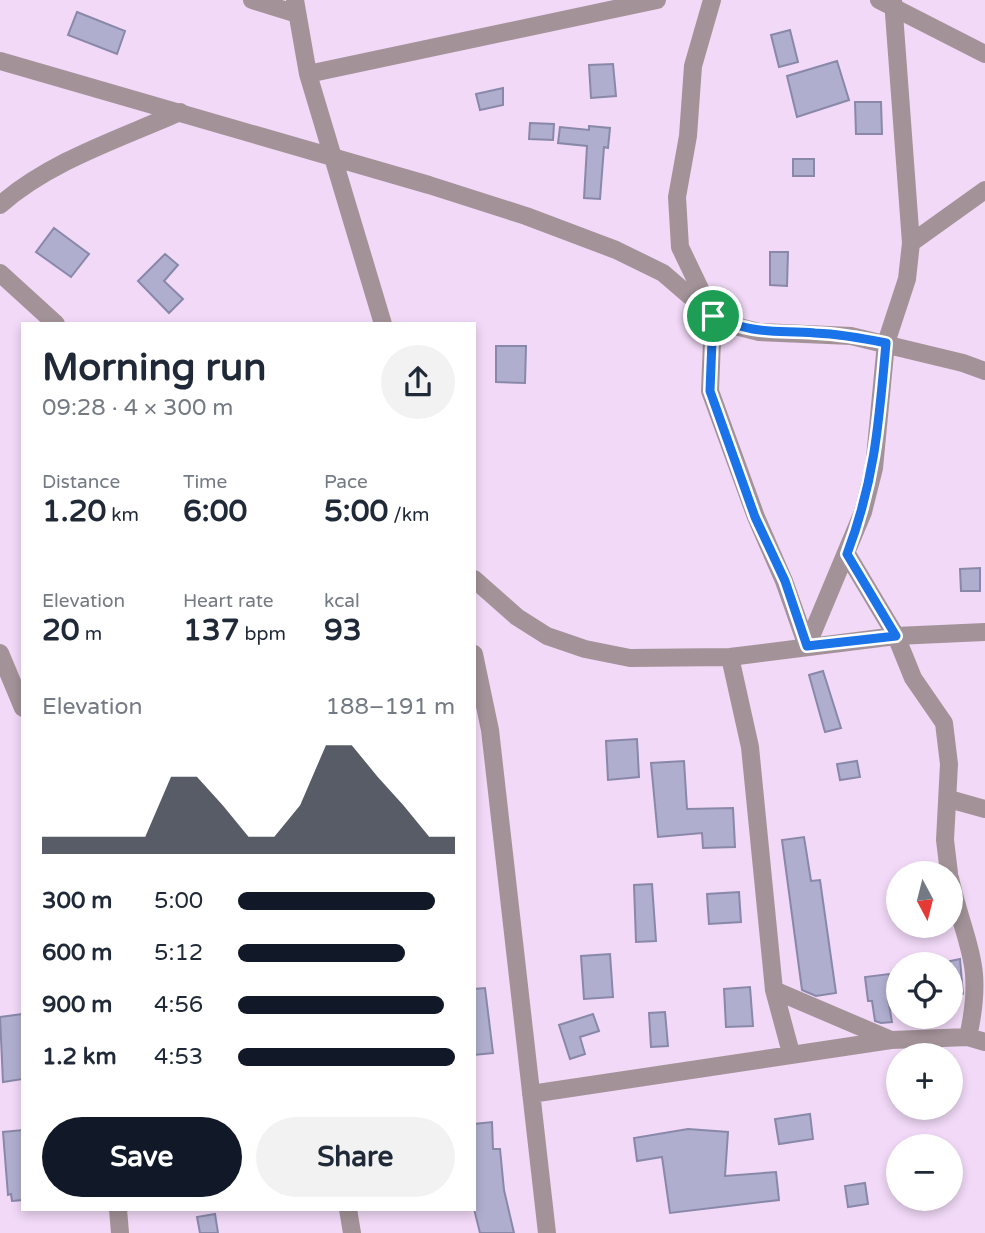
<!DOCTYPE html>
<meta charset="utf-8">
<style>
body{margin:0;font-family:"Varela Round",sans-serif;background:#f2f2f3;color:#1f2937;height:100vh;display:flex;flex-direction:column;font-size:26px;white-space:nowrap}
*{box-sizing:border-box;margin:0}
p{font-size:23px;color:#747a83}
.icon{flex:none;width:38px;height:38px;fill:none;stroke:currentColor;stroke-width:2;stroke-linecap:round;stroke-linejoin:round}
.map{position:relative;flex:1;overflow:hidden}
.drawer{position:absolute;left:21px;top:322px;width:455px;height:889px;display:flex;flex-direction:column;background:#fff;border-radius:0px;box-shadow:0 4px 10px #0003}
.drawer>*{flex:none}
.needle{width:46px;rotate:173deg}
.tools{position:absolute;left:886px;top:861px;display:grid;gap:14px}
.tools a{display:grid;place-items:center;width:77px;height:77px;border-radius:50%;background:#fff;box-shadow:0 4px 10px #0003;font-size:35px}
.pin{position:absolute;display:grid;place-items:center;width:60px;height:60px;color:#fff;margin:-30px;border:4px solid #fff;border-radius:50%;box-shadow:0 2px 7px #0007}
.round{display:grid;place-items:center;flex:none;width:74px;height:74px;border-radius:37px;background:#f2f2f3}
.head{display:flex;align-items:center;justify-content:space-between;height:119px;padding:0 21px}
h1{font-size:38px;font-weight:800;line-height:52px}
.metrics{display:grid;grid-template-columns:repeat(3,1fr);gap:10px;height:119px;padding:7px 21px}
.metrics div{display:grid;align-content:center}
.metrics b{font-size:30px;font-weight:800}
.metrics small{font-size:19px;font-weight:400}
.metrics p{font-size:19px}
.chart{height:196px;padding:14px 21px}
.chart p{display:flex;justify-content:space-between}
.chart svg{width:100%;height:126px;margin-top:7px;fill:#111827;opacity:.7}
.action{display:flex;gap:14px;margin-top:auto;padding:14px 21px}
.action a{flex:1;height:80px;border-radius:42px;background:#111827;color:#fff;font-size:28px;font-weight:800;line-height:80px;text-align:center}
.action a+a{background:#f2f2f3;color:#1f2937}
ul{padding:0 21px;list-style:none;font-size:23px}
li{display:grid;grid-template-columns:112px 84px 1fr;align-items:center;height:52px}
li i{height:18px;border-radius:9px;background:#111827}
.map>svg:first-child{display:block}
.building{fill:#afaecf;stroke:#8988a8;stroke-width:2}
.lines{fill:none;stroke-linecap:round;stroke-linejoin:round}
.minor{stroke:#a39399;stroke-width:18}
.route-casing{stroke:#fff;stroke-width:14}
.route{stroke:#1a73e8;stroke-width:9}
</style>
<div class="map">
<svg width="985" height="1233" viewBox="0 0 985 1233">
<rect width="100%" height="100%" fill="#f1d9f7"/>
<path class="building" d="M 77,12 L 125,31 L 117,54 L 68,35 Z
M 790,30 L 798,62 L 779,67 L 771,35 Z
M 837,61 L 849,100 L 797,117 L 787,76 Z
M 613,64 L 616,96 L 591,98 L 589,65 Z
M 503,88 L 503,105 L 480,110 L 476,94 Z
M 855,102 L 881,102 L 882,134 L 856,134 Z
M 530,123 L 554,124 L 553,140 L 529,139 Z
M 589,126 L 610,128 L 608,148 L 604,147 L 600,199 L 584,198 L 587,146 L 558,143 L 560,127 L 589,130 Z
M 793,159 L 814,159 L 814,176 L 793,176 Z
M 54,228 L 89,254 L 71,277 L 36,252 Z
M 770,252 L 788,252 L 787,286 L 770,285 Z
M 165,254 L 178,265 L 164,281 L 183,299 L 169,313 L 138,281 Z
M 496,346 L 526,346 L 525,383 L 496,382 Z
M 980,568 L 980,591 L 961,591 L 960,569 Z
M 823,671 L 841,728 L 825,732 L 809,675 Z
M 637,739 L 639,777 L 608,780 L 606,741 Z
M 684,761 L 687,809 L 733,808 L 735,847 L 703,848 L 702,833 L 658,837 L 651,763 Z
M 857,761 L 860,777 L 840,780 L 837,764 Z
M 804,837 L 811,881 L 820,880 L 836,993 L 816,996 L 802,990 L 782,840 Z
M 652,884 L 656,941 L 636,942 L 634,885 Z
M 739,892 L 741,922 L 709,924 L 707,894 Z
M 610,954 L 613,997 L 584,999 L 581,956 Z
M 960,959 L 963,994 L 950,996 L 950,961 Z
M 889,974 L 892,998 L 888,999 L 892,1022 L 881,1023 L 875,1021 L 872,1001 L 868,1001 L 865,977 Z
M 750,987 L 753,1026 L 726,1027 L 724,989 Z
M 485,988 L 493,1053 L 474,1055 L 474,989 Z
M 665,1012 L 668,1046 L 651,1047 L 649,1013 Z
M 23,1014 L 23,1079 L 3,1082 L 0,1017 Z
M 593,1014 L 599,1031 L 580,1037 L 585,1054 L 570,1059 L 559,1025 Z
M 810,1114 L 813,1139 L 779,1144 L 775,1119 Z
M 492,1122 L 493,1149 L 500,1149 L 504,1190 L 514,1233 L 480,1233 L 474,1209 L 474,1124 Z
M 688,1129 L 728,1132 L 725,1176 L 776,1172 L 779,1200 L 670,1213 L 662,1157 L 637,1161 L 634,1138 Z
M 23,1130 L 23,1200 L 12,1201 L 11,1194 L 8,1195 L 3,1132 Z
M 865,1183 L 868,1204 L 848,1207 L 845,1186 Z
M 215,1214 L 218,1233 L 200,1233 L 197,1217 Z"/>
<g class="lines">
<path class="minor" d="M 252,0 L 297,14
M 295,0 L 308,74 L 383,324
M 712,0 L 693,66 L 688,136 L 677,197 L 680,247 L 713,316 L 710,391 L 756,517 L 784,581 L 807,646
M 879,0 L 985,54
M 0,61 L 429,185 L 526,216 L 616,250 L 663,273 L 713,316 L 739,327 L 759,332 L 851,336 L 963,363 L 985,371
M 308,74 L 657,0
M 0,205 C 50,161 119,139 180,112
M 911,243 L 985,190
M 0,273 L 56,324
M 847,554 L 896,636 L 913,678 L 944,723 L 949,764 L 945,840 L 949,873
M 474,579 L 517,617 L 547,636 L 585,649 L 630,658 L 730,657 L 896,636 L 985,632
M 807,646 L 863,512 L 874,468 L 886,343 L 907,279 L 911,243 L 893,0
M 0,653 L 23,708
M 474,654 L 490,730 L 547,1233
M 730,657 L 750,747 L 774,990 L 891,1040
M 949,799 L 985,809
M 950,878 C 965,947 985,961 968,1037
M 774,990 L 791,1053
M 531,1094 L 891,1040 L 968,1037 L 985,1042
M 118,1209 L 120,1233
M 348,1209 L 352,1233"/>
</g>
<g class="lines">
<defs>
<path id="route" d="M 713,316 C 755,335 771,330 815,333 C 839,334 862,338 886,343 C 879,421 875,480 847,554 L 896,636 L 807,646 L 785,581 L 755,517 L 710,391 Z"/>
</defs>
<use href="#route" class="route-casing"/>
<use href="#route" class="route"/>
</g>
</svg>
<div class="tools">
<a><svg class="needle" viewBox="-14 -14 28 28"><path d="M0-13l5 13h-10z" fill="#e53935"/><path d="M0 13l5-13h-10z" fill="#747a83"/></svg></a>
<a><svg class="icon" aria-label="locate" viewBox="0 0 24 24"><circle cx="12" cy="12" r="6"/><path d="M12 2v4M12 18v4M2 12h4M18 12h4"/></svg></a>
<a>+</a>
<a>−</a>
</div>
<div class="pin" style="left:713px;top:316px;background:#1e9e55"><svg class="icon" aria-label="arrive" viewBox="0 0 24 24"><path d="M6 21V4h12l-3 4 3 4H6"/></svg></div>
<section class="drawer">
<div class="head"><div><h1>Morning run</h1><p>09:28 · 4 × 300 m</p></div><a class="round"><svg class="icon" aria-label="share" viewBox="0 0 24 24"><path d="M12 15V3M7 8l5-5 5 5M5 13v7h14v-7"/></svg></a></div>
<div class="metrics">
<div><p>Distance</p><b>1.20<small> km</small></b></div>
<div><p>Time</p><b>6:00</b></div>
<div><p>Pace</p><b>5:00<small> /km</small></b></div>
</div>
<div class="metrics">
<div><p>Elevation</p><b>20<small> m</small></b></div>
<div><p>Heart rate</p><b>137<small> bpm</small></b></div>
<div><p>kcal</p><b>93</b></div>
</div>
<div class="chart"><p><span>Elevation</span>188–191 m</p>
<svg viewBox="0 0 160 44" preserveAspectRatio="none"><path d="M0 44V38L10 38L20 38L30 38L40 38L50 17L60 17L70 27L80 38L90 38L100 27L110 6L120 6L130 17L140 27L150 38L160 38V44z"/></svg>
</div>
<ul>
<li><b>300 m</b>5:00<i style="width:91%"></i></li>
<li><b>600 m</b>5:12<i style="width:77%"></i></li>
<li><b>900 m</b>4:56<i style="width:95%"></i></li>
<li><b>1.2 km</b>4:53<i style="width:100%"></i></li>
</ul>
<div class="action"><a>Save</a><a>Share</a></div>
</section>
</div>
